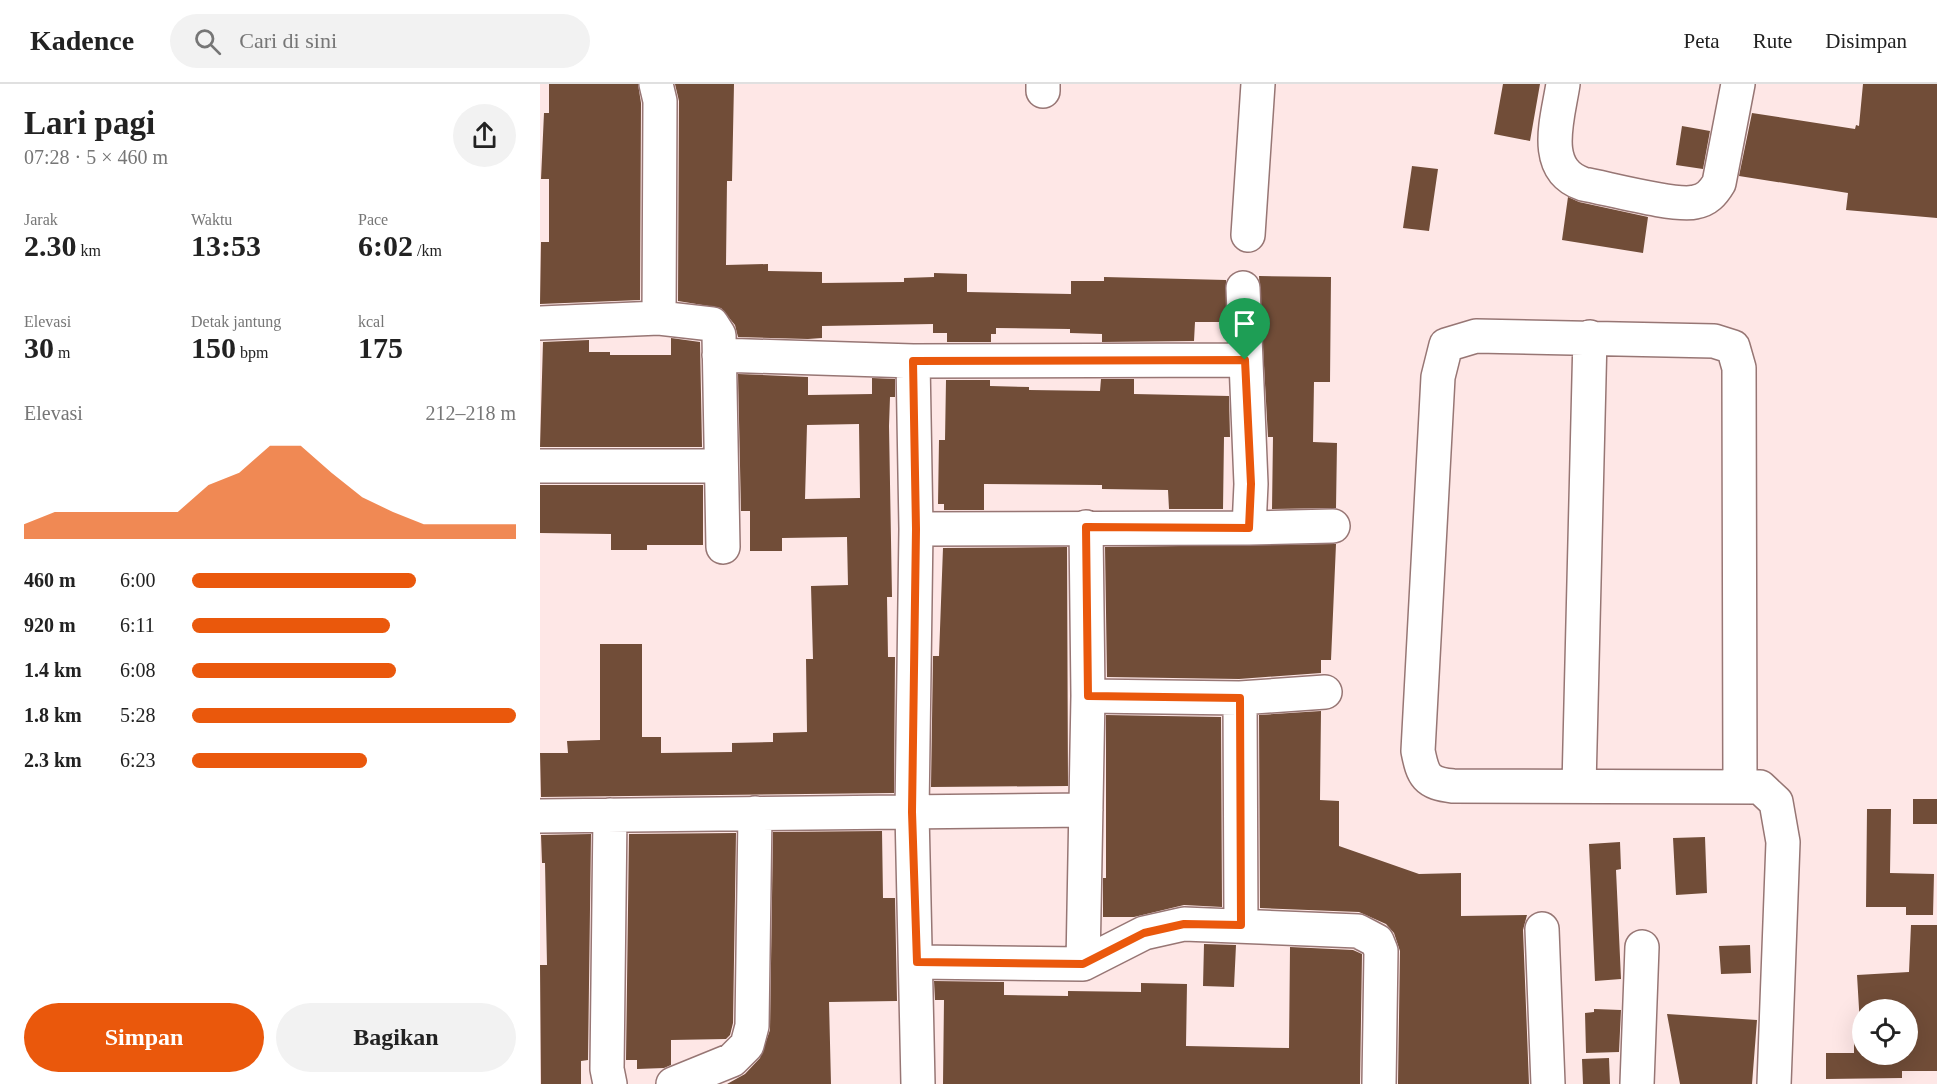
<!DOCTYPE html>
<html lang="id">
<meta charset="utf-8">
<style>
body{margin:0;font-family:"Times New Roman",serif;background:#f2f2f2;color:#222;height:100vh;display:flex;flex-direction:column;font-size:22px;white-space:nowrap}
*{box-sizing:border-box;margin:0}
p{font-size:20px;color:#767676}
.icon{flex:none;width:33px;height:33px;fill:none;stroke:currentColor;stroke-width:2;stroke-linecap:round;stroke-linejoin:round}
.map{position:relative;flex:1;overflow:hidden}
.side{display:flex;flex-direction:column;background:#fff;width:540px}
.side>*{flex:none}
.buttons{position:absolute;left:1312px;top:915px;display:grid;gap:12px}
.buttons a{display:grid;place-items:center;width:66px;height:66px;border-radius:50%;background:#fff;box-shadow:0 6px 24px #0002;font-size:30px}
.pin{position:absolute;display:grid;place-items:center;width:51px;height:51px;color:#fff;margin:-62px -26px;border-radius:50% 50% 50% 0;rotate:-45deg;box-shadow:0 0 6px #0007}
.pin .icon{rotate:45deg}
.round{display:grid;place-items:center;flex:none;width:63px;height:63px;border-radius:32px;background:#f2f2f2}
.summary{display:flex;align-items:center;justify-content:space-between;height:102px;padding:0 24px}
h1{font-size:33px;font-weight:700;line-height:45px}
.stats{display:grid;grid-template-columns:repeat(3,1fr);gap:9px;height:102px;padding:6px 24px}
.stats div{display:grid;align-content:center}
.stats b{font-size:30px;font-weight:700}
.stats small{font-size:16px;font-weight:400}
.stats p{font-size:16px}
.chart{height:168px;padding:12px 24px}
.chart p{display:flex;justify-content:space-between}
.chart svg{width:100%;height:108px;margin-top:6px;fill:#ea580c;opacity:.7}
.cta{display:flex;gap:12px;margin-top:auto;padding:12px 24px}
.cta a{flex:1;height:69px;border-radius:36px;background:#ea580c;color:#fff;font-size:24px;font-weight:700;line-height:69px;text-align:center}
.cta a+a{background:#f2f2f2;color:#222}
ul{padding:0 24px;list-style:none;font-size:20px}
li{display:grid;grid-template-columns:96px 72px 1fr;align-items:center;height:45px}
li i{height:15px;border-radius:8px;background:#ea580c}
header{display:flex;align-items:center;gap:36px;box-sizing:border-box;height:84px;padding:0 30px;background:#fff;border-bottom:2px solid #e0e0e0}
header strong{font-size:28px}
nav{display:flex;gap:33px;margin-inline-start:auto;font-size:21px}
.search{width:420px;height:54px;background:#f2f2f2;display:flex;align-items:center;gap:15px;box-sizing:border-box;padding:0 21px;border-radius:33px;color:#767676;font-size:22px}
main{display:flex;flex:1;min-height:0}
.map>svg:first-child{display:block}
.building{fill:#714d38;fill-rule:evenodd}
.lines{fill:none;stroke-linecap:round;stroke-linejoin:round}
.minor-casing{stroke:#977674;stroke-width:36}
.minor{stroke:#fff;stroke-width:33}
.route-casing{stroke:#fff;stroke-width:12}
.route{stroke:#ea580c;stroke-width:8}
</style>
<header>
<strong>Kadence</strong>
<div class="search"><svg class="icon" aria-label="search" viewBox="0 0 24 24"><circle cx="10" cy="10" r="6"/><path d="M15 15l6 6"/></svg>Cari di sini</div>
<nav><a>Peta</a><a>Rute</a><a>Disimpan</a></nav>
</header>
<main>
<section class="side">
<div class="summary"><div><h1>Lari pagi</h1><p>07:28 · 5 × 460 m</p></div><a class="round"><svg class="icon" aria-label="share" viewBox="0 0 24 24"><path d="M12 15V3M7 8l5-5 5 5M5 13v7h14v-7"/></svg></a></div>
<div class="stats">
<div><p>Jarak</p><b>2.30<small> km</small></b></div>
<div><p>Waktu</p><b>13:53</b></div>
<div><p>Pace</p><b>6:02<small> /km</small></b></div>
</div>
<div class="stats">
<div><p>Elevasi</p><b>30<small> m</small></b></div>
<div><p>Detak jantung</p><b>150<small> bpm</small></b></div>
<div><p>kcal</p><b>175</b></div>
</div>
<div class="chart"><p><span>Elevasi</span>212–218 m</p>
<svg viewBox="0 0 160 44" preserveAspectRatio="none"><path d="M0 44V38L10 33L20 33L30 33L40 33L50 33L60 22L70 17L80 6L90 6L100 17L110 27L120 33L130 38L140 38L150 38L160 38V44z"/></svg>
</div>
<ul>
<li><b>460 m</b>6:00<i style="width:69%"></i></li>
<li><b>920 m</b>6:11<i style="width:61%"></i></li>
<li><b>1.4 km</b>6:08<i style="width:63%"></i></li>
<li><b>1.8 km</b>5:28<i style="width:100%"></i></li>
<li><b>2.3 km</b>6:23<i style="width:54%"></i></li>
</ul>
<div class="cta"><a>Simpan</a><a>Bagikan</a></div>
</section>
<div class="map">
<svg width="1397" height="1000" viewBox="0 0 1397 1000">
<rect width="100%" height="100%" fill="#fee7e6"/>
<path class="building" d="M 9,0 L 98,0 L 101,19 L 100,216 L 0,220 L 1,158 L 9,158 L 9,95 L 1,95 L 4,29 L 9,29 Z
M 135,0 L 194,0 L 192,97 L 187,97 L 186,181 L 228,180 L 228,187 L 282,188 L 282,199 L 364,198 L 364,194 L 394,193 L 394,189 L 427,190 L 427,208 L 531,210 L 531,197 L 564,197 L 564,193 L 686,196 L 686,238 L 655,238 L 654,257 L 562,258 L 562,250 L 530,249 L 530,245 L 456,244 L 456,250 L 451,250 L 451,258 L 407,258 L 407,249 L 393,249 L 393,240 L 282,242 L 282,254 L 268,255 L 198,253 L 195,241 L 181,224 L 138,217 L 139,17 Z
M 963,0 L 1000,0 L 990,57 L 954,50 Z
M 1323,0 L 1397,0 L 1397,134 L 1306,126 L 1308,109 L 1199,92 L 1212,29 L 1315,45 L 1316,41 L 1319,42 Z
M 1142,42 L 1170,47 L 1163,85 L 1136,81 Z
M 872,82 L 898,85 L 889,147 L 863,144 Z
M 1028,113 L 1039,118 L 1108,133 L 1103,169 L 1022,156 Z
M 719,192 L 791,193 L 790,298 L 774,298 L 773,358 L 797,359 L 796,424 L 732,425 L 733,353 L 728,353 Z
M 131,254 L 160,258 L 162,363 L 0,363 L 3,258 L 49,256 L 49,268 L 70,268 L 70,271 L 131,271 Z
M 198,290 L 268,293 L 268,311 L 332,310 L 332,294 L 355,295 L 355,313 L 350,313 L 349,342 L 352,513 L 347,513 L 348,573 L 355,573 L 354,709 L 1,713 L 0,669 L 28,669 L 27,657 L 60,656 L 60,560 L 102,560 L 102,653 L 121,653 L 121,669 L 192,668 L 192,659 L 233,658 L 233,649 L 267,648 L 266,575 L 273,575 L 271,502 L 308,501 L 307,453 L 242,454 L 242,467 L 210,467 L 210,427 L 201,427 ZM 319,340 L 320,414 L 265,415 L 267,341 Z
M 561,295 L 594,295 L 594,310 L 689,312 L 690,353 L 684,353 L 683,425 L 629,425 L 628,406 L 562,405 L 562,401 L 444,400 L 444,426 L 404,426 L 404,420 L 398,420 L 399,356 L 405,356 L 406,296 L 450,296 L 450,302 L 489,303 L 489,306 L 560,307 Z
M 0,401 L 163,401 L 163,461 L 107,461 L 107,466 L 71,466 L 71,450 L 0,449 Z
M 796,460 L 791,576 L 781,576 L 781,589 L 699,595 L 567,593 L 565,463 Z
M 527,463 L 528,702 L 391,703 L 393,572 L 399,572 L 403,464 Z
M 781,627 L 780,716 L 799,717 L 799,762 L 879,790 L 921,789 L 921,832 L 987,831 L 983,846 L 989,1000 L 858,1000 L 860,867 L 854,849 L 846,840 L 819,828 L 720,824 L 719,631 Z
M 566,631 L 681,633 L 682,823 L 644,821 L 594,833 L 563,833 L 563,794 L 566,794 Z
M 1373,715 L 1397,715 L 1397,740 L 1373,740 Z
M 1327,725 L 1351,725 L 1350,789 L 1394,790 L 1393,831 L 1366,831 L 1366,823 L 1326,823 Z
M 342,747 L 343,814 L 355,814 L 357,917 L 289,918 L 291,1000 L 187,1000 L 205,990 L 220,974 L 230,946 L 233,748 Z
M 196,749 L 193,939 L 190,951 L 186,955 L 131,956 L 131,981 L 124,984 L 97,985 L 97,976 L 86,976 L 89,750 Z
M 51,750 L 48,976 L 41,977 L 41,1000 L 1,1000 L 0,881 L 7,881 L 5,779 L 2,779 L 1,751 Z
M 1165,753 L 1167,809 L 1136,811 L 1133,754 Z
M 1080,758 L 1081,785 L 1076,786 L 1081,895 L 1055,897 L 1049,760 Z
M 1371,841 L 1397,841 L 1397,987 L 1362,987 L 1362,994 L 1286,995 L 1286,969 L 1314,969 L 1314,958 L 1321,958 L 1317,891 L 1369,888 ZM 1323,926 L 1368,926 L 1368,970 L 1323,970 Z
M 664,860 L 696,861 L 694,903 L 663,902 Z
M 1210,861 L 1211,889 L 1181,890 L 1179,862 Z
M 750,863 L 813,866 L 822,870 L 820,1000 L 403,1000 L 404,916 L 395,916 L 394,897 L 464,898 L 464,911 L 528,912 L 528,907 L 601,908 L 601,899 L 647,900 L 646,962 L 749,964 Z
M 1054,925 L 1081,926 L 1079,968 L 1046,969 L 1045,929 L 1054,928 Z
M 1127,930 L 1217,936 L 1212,1000 L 1140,1000 Z
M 1069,974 L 1070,1000 L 1043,1000 L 1042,975 Z"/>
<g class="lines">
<defs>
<path id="minor" d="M 116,0 L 120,17 L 119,234
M 1023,0 C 1018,34 1000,85 1043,100 C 1066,104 1136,123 1155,118 C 1167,116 1173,109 1179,99 L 1198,0
M 503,7 L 503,0
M 708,151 L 718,0
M 0,239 L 119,234 L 172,240 L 179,251 L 183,463
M 179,271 L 373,277 L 705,276
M 373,277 L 376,445 L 372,728 L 378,1000
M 0,382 L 181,382
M 709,444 L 793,442
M 376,445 L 709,444 L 711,400 L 703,204
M 548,612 L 700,614 L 785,608
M 700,614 L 701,841
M 1039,702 L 1050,253
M 1200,702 L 1199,284 L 1193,263 L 1174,257 L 936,252 L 906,261 L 898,293 L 878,667 C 883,692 886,699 913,702 L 1220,703 L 1236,718 L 1243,758 L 1234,1000
M 70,731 L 67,985 L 70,1000
M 0,732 L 546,726
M 1002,845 L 1008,1000
M 377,878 L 543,880 L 604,849 L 644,840 L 818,847 L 837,857 L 841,867 L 839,1000
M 543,880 L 548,612 L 546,443
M 133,1000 L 192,976 L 207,961 L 212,942 L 215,729
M 1097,1000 L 1102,863"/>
</defs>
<use href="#minor" class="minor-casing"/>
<use href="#minor" class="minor"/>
</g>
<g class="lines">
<defs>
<path id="route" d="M 705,276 L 711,400 L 709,444 L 546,443 L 548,612 L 700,614 L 701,841 L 644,840 L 604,849 L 543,880 L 377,878 L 372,728 L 376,445 L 373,277 Z"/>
</defs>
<use href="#route" class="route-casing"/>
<use href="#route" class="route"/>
</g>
</svg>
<div class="buttons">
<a><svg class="icon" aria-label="locate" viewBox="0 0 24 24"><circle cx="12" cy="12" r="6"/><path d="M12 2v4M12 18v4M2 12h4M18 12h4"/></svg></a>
</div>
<div class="pin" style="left:705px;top:276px;background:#1e9e55"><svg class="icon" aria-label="arrive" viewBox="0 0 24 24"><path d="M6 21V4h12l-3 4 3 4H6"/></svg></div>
</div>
</main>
